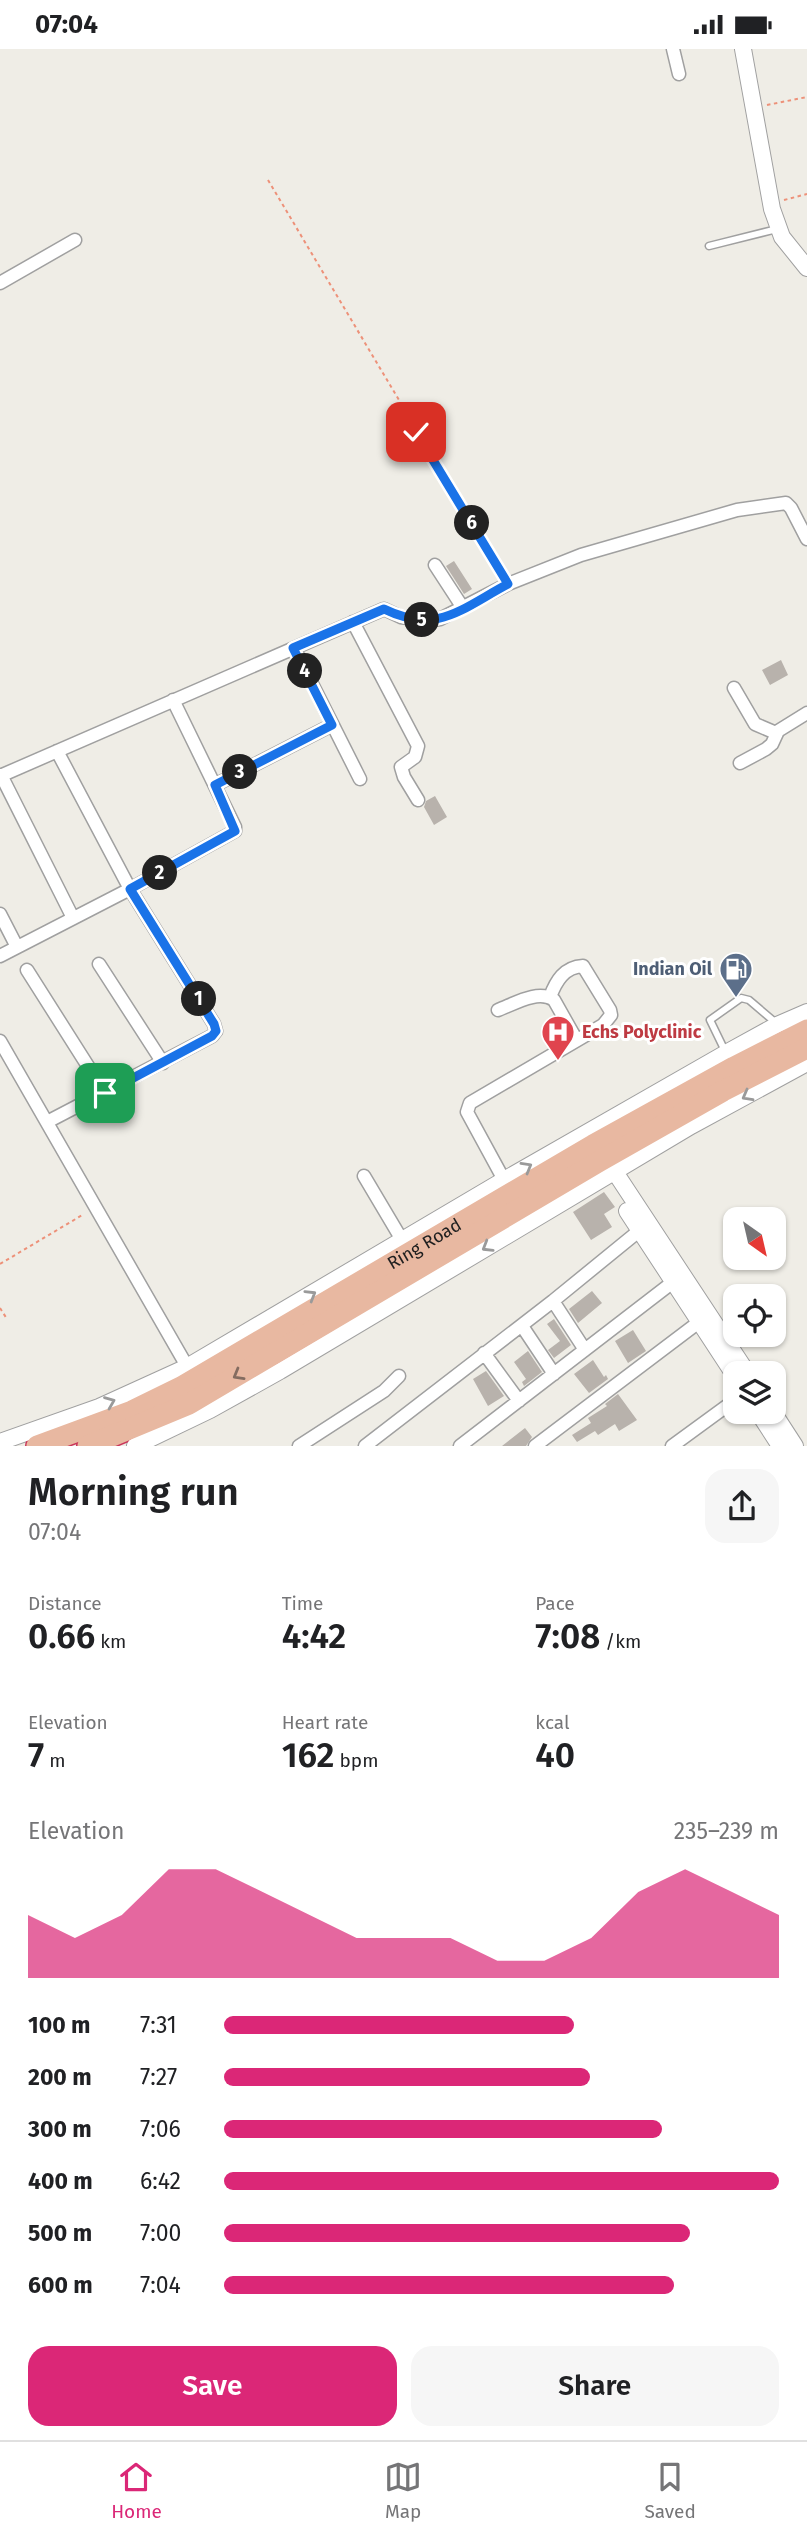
<!DOCTYPE html>
<meta charset="utf-8">
<style>
body{margin:0;font-family:"Fira Sans",sans-serif;background:#f6f6f6;color:#202124;height:100vh;display:flex;flex-direction:column;font-size:26px;white-space:nowrap}
*{box-sizing:border-box;margin:0}
p{font-size:23px;color:#757577}
.icon{flex:none;width:38px;height:38px;fill:none;stroke:currentColor;stroke-width:2;stroke-linecap:round;stroke-linejoin:round}
.map{position:relative;height:1397px;overflow:hidden}
.details{display:flex;flex-direction:column;background:#fff;flex:1}
.details>*{flex:none}
.needle{width:46px;rotate:146deg}
.tools{position:absolute;left:723px;top:1158px;display:grid;gap:14px}
.tools a{display:grid;place-items:center;width:63px;height:63px;border-radius:14px;background:#fff;box-shadow:0 2px 5px #0004;font-size:35px}
.pin{position:absolute;display:grid;place-items:center;width:60px;height:60px;color:#fff;margin:-30px;border-radius:14px;box-shadow:0 4px 10px #0006}
.km{position:absolute;width:35px;height:35px;margin:-18px;border-radius:50%;background:#222;color:#fff;font-size:19px;line-height:35px;text-align:center}
.round{display:grid;place-items:center;flex:none;width:74px;height:74px;border-radius:21px;background:#f6f6f6}
.overview{display:flex;align-items:center;justify-content:space-between;height:119px;padding:0 28px}
h1{font-size:38px;font-weight:600;line-height:52px}
.figures{display:grid;grid-template-columns:repeat(3,1fr);gap:10px;height:119px;padding:7px 28px}
.figures div{display:grid;align-content:center}
.figures b{font-size:35px;font-weight:600}
.figures small{font-size:19px;font-weight:400}
.figures p{font-size:19px}
.chart{height:196px;padding:14px 28px}
.chart p{display:flex;justify-content:space-between}
.chart svg{width:100%;height:126px;margin-top:7px;fill:#db2777;opacity:.7}
.primary-button{display:flex;gap:14px;margin-top:auto;padding:14px 28px}
.primary-button a{flex:1;height:80px;border-radius:21px;background:#db2777;color:#fff;font-size:28px;font-weight:600;line-height:80px;text-align:center}
.primary-button a+a{background:#f6f6f6;color:#202124}
ul{padding:0 28px;list-style:none;font-size:23px}
li{display:grid;grid-template-columns:112px 84px 1fr;align-items:center;height:52px}
li i{height:18px;border-radius:9px;background:#db2777}
.status{display:flex;justify-content:space-between;align-items:center;height:49px;padding:0 35px;background:#fff;direction:ltr}
.status svg{height:19px;fill:currentColor}
.tabs{display:flex;justify-content:space-around;align-items:center;height:98px;border-top:2px solid #e0e0e0;background:#fff;font-size:19px;color:#757577}
.tabs a{display:grid;justify-items:center;gap:4px}
.tabs .current{color:#db2777}
.map>svg:first-child{display:block}
.building{fill:#b8b2ac}
.lines{fill:none;stroke-linecap:round;stroke-linejoin:round}
.service-casing{stroke:#a0a0a0;stroke-width:9}
.minor-casing{stroke:#a0a0a0;stroke-width:15}
.tertiary-casing{stroke:#a0a0a0;stroke-width:18}
.trunk-casing{stroke:#ca365a;stroke-width:24}
.path{stroke:#ed9179;stroke-width:2;stroke-dasharray:3.5 3.5;stroke-linecap:butt}
.service{stroke:#fff;stroke-width:6}
.minor{stroke:#fff;stroke-width:12}
.tertiary{stroke:#fff;stroke-width:16}
.trunk{stroke:#e8b8a1;stroke-width:21}
.oneway{stroke:#9a9a9a}
.oneway2{stroke:#846c60}
.route-casing{stroke:#fff;stroke-width:14}
.route{stroke:#1a73e8;stroke-width:9}
.labels{text-anchor:middle;stroke-width:6;stroke-linejoin:round;paint-order:stroke}
.service-label{font-size:18px;font-weight:bold;fill:#4e5e75;stroke:#fff;text-anchor:end}
.health-label{font-size:18px;font-weight:bold;fill:#be3a42;stroke:#fff;text-anchor:start}
.street-label{font-size:18px;fill:#1f1f1f;stroke:#fff}
</style>
<div class="status"><b>07:04</b><svg viewBox="0 0 49 12"><path d="M0 12V9h3v3zM5 12V6h3v6zM10 12V3h3v9zM15 12V0h3v12zM26 1h20v11H26zM47 4h2v5h-2z"/></svg></div>
<div class="map">
<svg width="807" height="1397" viewBox="0 0 807 1397">
<rect width="100%" height="100%" fill="#efede6"/>
<path class="building" d="M 454,512 L 472,540 L 464,545 L 446,517 Z
M 781,611 L 788,626 L 770,636 L 762,621 Z
M 435,747 L 447,768 L 434,776 L 424,758 L 426,752 Z
M 604,1143 L 615,1158 L 604,1165 L 612,1178 L 591,1191 L 573,1163 Z
M 592,1242 L 602,1254 L 578,1274 L 569,1260 Z
M 554,1270 L 571,1296 L 554,1309 L 548,1301 L 560,1292 L 547,1275 Z
M 633,1281 L 646,1302 L 628,1314 L 615,1292 Z
M 528,1302 L 542,1323 L 524,1337 L 522,1333 L 526,1330 L 514,1313 Z
M 593,1311 L 604,1328 L 606,1326 L 608,1330 L 589,1344 L 574,1325 Z
M 486,1322 L 504,1347 L 488,1357 L 473,1330 Z
M 618,1345 L 637,1371 L 619,1382 L 615,1375 L 598,1386 L 595,1382 L 577,1393 L 572,1386 L 591,1374 L 588,1369 L 607,1357 L 605,1355 Z
M 525,1379 L 532,1388 L 526,1397 L 502,1397 Z"/>
<g class="lines">
<defs>
<path id="service" d="M 709,197 L 777,180
M 726,1004 L 710,971 L 741,949 L 749,951 L 776,974"/>
<path id="minor" d="M 673,0 L 679,25
M 0,234 L 75,191
M 435,516 L 463,559
M 353,573 L 418,697 L 415,708 L 401,718 L 404,728 L 418,751
M 294,599 L 360,730
M 734,639 L 755,675 L 776,684
M 740,714 L 766,700 L 772,695 L 778,682 L 807,664
M 1,726 L 73,869
M 0,727 L 384,560 L 401,568 L 427,572 L 440,570 L 508,535 L 581,506 L 737,461 L 786,454 L 791,459 L 807,490
M 215,736 L 332,676
M 0,865 L 17,898
M 0,907 L 130,840 L 235,782 L 235,778 L 173,651
M 99,915 L 163,1014
M 27,921 L 105,1044
M 498,961 C 514,955 538,940 554,951 L 576,990
M 0,992 L 192,1326
M 47,1073 L 212,987 L 216,982 L 214,975 L 130,840 L 57,702
M 364,1127 L 402,1191
M 504,1131 L 467,1063 L 470,1054 L 603,976 L 611,966 L 610,961 L 583,917 C 564,918 556,932 550,948
M 553,1252 L 585,1301
M 522,1277 L 554,1325
M 484,1304 L 519,1352
M 299,1397 L 384,1342 L 399,1327
M 365,1397 L 553,1252 L 645,1177
M 460,1397 L 673,1233
M 535,1397 L 699,1273
M 672,1397 L 735,1351"/>
<path id="tertiary" d="M 743,0 L 772,160 L 782,188 L 807,219
M 609,1114 L 748,1325
M 627,1162 L 735,1327
M 758,1363 L 780,1397
M 773,1363 L 795,1397
M 0,1393 L 99,1358 L 187,1318 L 504,1131 L 726,1004 L 777,976 L 807,963
M 135,1397 L 210,1361 L 280,1322 L 691,1077 L 807,1014"/>
<g id="trunk">
<path id="s1" d="M 37,1397 L 132,1362 L 181,1338 L 593,1096 L 734,1018 L 807,981"/>
<path d="M 88,1397 L 189,1355 L 600,1112 L 723,1042 L 807,999"/>
</g>
</defs>
<use href="#service" class="service-casing"/>
<use href="#minor" class="minor-casing"/>
<use href="#tertiary" class="tertiary-casing"/>
<use href="#trunk" class="trunk-casing"/>
<path class="path" d="M 767,56 L 807,48
M 268,131 L 502,524
M 784,151 L 807,145
M 0,1215 L 84,1165
M 0,1259 L 7,1270"/>
<use href="#service" class="service"/>
<use href="#minor" class="minor"/>
<use href="#tertiary" class="tertiary"/>
<use href="#trunk" class="trunk"/>
</g>
<defs><path id="oneway-chevron" d="M-2-3.5L2.5 0L-2 3.5" fill="none" stroke-width="1.6" stroke-linecap="round" stroke-linejoin="round" transform="scale(1.75)"/></defs>
<g class="oneway">
<use href="#oneway-chevron" transform="translate(747 1047) rotate(151)"/>
<use href="#oneway-chevron" transform="translate(527 1118) rotate(-30)"/>
<use href="#oneway-chevron" transform="translate(487 1198) rotate(149)"/>
<use href="#oneway-chevron" transform="translate(311 1246) rotate(-31)"/>
<use href="#oneway-chevron" transform="translate(110 1353) rotate(-22)"/>
</g>
<use class="oneway2" href="#oneway-chevron" transform="translate(238 1326) rotate(150)"/>
<g class="lines">
<defs>
<path id="route" d="M 105,1044 L 212,987 L 216,982 L 214,975 L 130,840 L 235,782 L 215,736 L 332,676 L 293,599 L 384,560 C 437,586 461,560 508,535 L 416,383"/>
</defs>
<use href="#route" class="route-casing"/>
<use href="#route" class="route"/>
</g>
<defs>
<symbol id="fuel-pin" viewBox="-11 -11 22 30"><path d="M0 17L-7.5 6A9.5 9.5 0 1 1 7.5 6Z" fill="#5c6f8a" stroke="#fff"/><path d="M-5.5-6h7V0h2V4h1.3V-2.5L3-4.5l.8-.8L6-3V5H2.5V1h-1V6h-7ZM-4.2-4.7v3.2H.2V-4.7Z" fill="#fff"/></symbol>
<symbol id="hospital-pin" viewBox="-11 -11 22 30"><path d="M0 17L-7.5 6A9.5 9.5 0 1 1 7.5 6Z" fill="#e0444e" stroke="#fff"/><path d="M-5-5h3v3.5h4V-5h3V5h-3V1.5h-4V5h-3Z" fill="#fff"/></symbol>
</defs>
<g fill-rule="evenodd">
<use href="#fuel-pin" x="717" y="901" width="38" height="52"/>
<use href="#hospital-pin" x="539" y="964" width="38" height="52"/>
</g>
<g class="labels">
<g class="service-label">
<text x="712" y="926">Indian Oil</text>
</g>
<g class="health-label">
<text x="582" y="989">Echs Polyclinic</text>
</g>
<g class="street-label">
<text dy="6" stroke="none"><textPath href="#s1" startOffset="438">Ring Road</textPath></text>
</g>
</g>
</svg>
<div class="tools">
<a><svg class="needle" viewBox="-14 -14 28 28"><path d="M0-13l5 13h-10z" fill="#e53935"/><path d="M0 13l5-13h-10z" fill="#757577"/></svg></a>
<a><svg class="icon" aria-label="locate" viewBox="0 0 24 24"><circle cx="12" cy="12" r="6"/><path d="M12 2v4M12 18v4M2 12h4M18 12h4"/></svg></a>
<a><svg class="icon" aria-label="layers" viewBox="0 0 24 24"><path d="M12 4l9 5-9 5-9-5zM3 14l9 5 9-5"/></svg></a>
</div>
<div class="pin" style="left:105px;top:1044px;background:#1e9e55"><svg class="icon" aria-label="arrive" viewBox="0 0 24 24"><path d="M6 21V4h12l-3 4 3 4H6"/></svg></div>
<div class="pin" style="left:416px;top:383px;background:#d93025"><svg class="icon" aria-label="check" viewBox="0 0 24 24"><path d="M5 12l5 5 9-10"/></svg></div>
<b class="km" style="left:199px;top:950px">1</b>
<b class="km" style="left:160px;top:824px">2</b>
<b class="km" style="left:240px;top:723px">3</b>
<b class="km" style="left:305px;top:622px">4</b>
<b class="km" style="left:422px;top:571px">5</b>
<b class="km" style="left:472px;top:474px">6</b>
</div>
<section class="details">
<div class="overview"><div><h1>Morning run</h1><p>07:04</p></div><a class="round"><svg class="icon" aria-label="share" viewBox="0 0 24 24"><path d="M12 15V3M7 8l5-5 5 5M5 13v7h14v-7"/></svg></a></div>
<div class="figures">
<div><p>Distance</p><b>0.66<small> km</small></b></div>
<div><p>Time</p><b>4:42</b></div>
<div><p>Pace</p><b>7:08<small> /km</small></b></div>
</div>
<div class="figures">
<div><p>Elevation</p><b>7<small> m</small></b></div>
<div><p>Heart rate</p><b>162<small> bpm</small></b></div>
<div><p>kcal</p><b>40</b></div>
</div>
<div class="chart"><p><span>Elevation</span>235–239 m</p>
<svg viewBox="0 0 160 44" preserveAspectRatio="none"><path d="M0 44V22L10 30L20 22L30 6L40 6L50 14L60 22L70 30L80 30L90 30L100 38L110 38L120 30L130 14L140 6L150 14L160 22V44z"/></svg>
</div>
<ul>
<li><b>100 m</b>7:31<i style="width:63%"></i></li>
<li><b>200 m</b>7:27<i style="width:66%"></i></li>
<li><b>300 m</b>7:06<i style="width:79%"></i></li>
<li><b>400 m</b>6:42<i style="width:100%"></i></li>
<li><b>500 m</b>7:00<i style="width:84%"></i></li>
<li><b>600 m</b>7:04<i style="width:81%"></i></li>
</ul>
<div class="primary-button"><a>Save</a><a>Share</a></div>
</section>
<nav class="tabs">
<a class="current"><svg class="icon" aria-label="home" viewBox="0 0 24 24"><path d="M3 11l9-7 9 7M6 9v11h12V9"/></svg>Home</a>
<a><svg class="icon" aria-label="map" viewBox="0 0 24 24"><path d="M3 6l6-2 6 2 6-2v14l-6 2-6-2-6 2zM9 4v14M15 6v14"/></svg>Map</a>
<a><svg class="icon" aria-label="saved" viewBox="0 0 24 24"><path d="M7 4h10v16l-5-4-5 4z"/></svg>Saved</a>
</nav>
